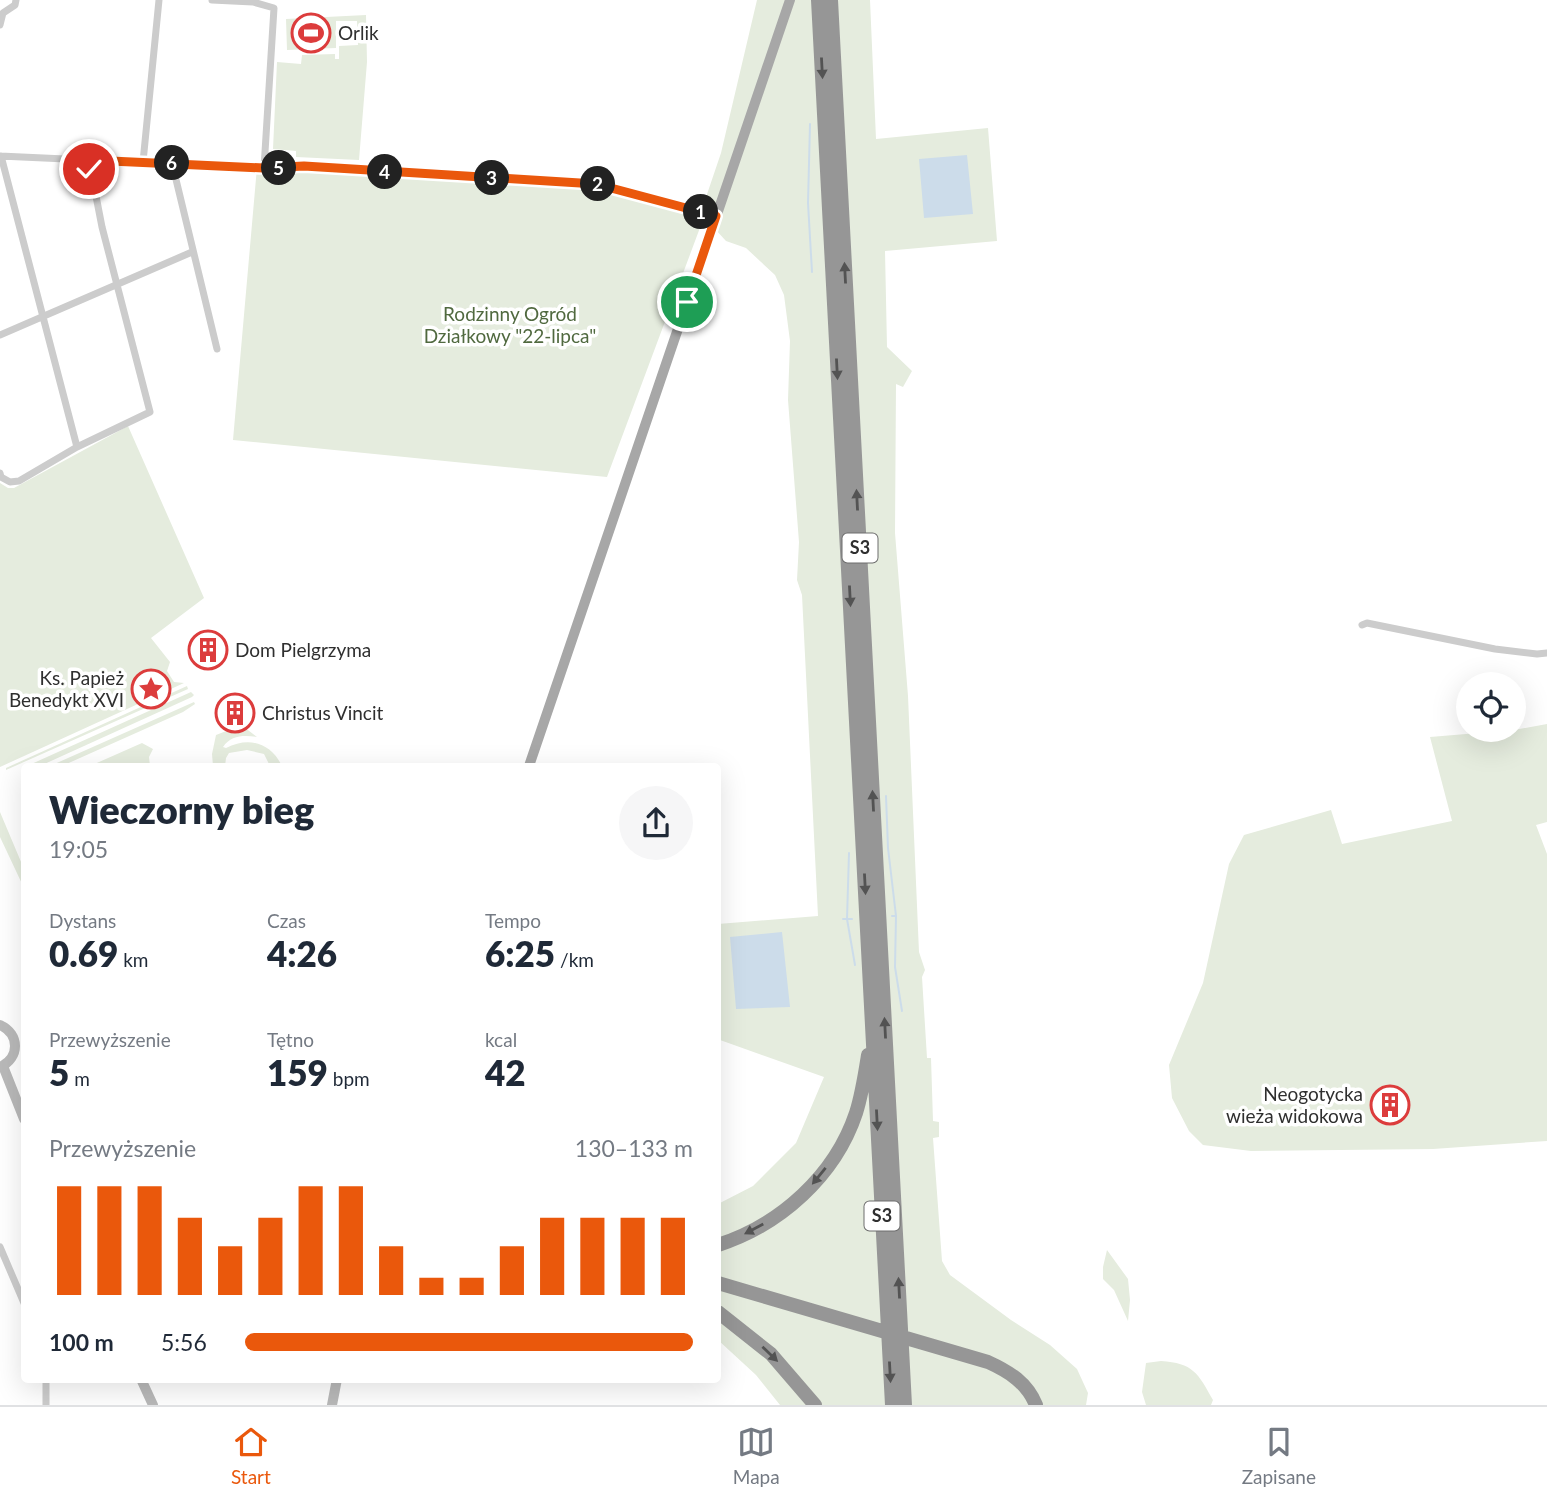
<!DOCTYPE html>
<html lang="pl">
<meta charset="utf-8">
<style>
body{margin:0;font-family:Lato,sans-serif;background:#f6f6f7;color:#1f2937;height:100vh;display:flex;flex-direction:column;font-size:26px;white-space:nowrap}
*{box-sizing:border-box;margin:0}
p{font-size:23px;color:#747a83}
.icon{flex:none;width:38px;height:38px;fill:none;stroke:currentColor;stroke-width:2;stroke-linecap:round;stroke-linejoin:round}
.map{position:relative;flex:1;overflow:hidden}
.drawer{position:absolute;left:21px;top:763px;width:700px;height:620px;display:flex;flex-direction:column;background:#fff;border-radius:7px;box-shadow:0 7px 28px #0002}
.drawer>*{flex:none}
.tools{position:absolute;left:1456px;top:672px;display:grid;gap:14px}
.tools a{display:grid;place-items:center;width:70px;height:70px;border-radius:50%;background:#fff;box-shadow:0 7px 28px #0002;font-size:35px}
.pin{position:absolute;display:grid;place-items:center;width:60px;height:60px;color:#fff;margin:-30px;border:4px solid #fff;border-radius:50%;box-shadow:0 2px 7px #0007}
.km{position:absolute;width:35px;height:35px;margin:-18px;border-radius:50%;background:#222;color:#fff;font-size:19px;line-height:35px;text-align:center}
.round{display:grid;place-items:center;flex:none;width:74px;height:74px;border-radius:37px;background:#f6f6f7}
.headline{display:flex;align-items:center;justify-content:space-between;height:119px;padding:0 28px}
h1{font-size:38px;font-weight:800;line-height:52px}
.metrics{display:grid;grid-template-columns:repeat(3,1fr);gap:10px;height:119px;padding:7px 28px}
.metrics div{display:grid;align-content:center}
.metrics b{font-size:35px;font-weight:800}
.metrics small{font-size:19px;font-weight:400}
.metrics p{font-size:19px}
.chart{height:196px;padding:14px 28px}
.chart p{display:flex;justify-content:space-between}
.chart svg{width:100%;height:126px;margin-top:7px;stroke:#ea580c;stroke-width:6}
ul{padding:0 28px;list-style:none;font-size:23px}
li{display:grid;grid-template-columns:112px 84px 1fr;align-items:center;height:52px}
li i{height:18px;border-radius:9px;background:#ea580c}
.menu{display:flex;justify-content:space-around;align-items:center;height:98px;border-top:2px solid #e0e1e3;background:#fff;font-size:19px;color:#747a83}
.menu a{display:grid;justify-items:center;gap:4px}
.menu .current{color:#ea580c}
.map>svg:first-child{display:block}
.green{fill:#e5ecde}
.water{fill:#ccdcea}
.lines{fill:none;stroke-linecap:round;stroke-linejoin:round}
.stream{stroke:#ccdcea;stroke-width:2}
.minor{stroke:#ccc;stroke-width:7}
.secondary{stroke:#b9b9b9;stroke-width:10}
.primary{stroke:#a7a7a7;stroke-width:10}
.motorway{stroke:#969696;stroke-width:14}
.oneway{fill:#535353}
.route-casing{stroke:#fff;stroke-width:14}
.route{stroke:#ea580c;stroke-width:9}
.labels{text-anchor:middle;stroke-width:7;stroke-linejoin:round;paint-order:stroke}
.shield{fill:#fff;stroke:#6d6d6d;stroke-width:2}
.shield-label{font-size:18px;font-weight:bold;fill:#2f2f2f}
.poi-label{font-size:19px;fill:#2f2f2f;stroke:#fff;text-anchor:start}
.park-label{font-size:19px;fill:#50693f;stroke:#fff}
</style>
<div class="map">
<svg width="1547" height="1405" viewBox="0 0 1547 1405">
<rect width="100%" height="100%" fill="#fff"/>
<path class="green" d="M 757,0 L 870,0 L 876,139 L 988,128 L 997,241 L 885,251 L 887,347 L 912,371 L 903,387 L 896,384 L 895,533 L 908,696 L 919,952 L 925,970 L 922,977 L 927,1058 L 931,1058 L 933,1121 L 939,1122 L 939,1137 L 933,1138 L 942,1261 L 950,1275 L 1011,1320 L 1050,1345 L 1077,1369 L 1088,1393 L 1086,1405 L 780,1405 L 756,1375 L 718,1340 L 718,1204 L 753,1186 L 796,1143 L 824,1077 L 720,1040 L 718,1011 L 718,924 L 818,916 L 802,595 L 797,580 L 799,542 L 788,400 L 790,341 L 784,295 L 775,275 L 746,248 L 726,241 L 704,217 L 607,477 L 233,440 L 257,167 L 580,187 L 702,216 L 703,206 L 721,153 Z
M 366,15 L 367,62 L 359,160 L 296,157 L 296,151 L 273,149 L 277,62 L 301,64 L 302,55 L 335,54 L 335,59 L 339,59 L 339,46 L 358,45 L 357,21 L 336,21 L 336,48 L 287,50 L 286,19 Z
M 128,426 L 204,598 L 151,638 L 170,662 L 167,671 L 174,682 L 184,683 L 0,767 L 0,483 L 8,488 L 14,488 Z
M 187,686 L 188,689 L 6,770 L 6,768 Z
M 191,692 L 194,695 L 192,697 L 40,766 L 27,766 Z
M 194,702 L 195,704 L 183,712 L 62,766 L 50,766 Z
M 1547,724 L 1547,822 L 1536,825 L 1547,854 L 1547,1141 L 1433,1149 L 1251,1151 L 1203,1145 L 1189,1131 L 1172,1098 L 1169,1065 L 1203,983 L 1229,864 L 1244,835 L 1331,810 L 1342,844 L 1452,821 L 1430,737 L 1514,730 Z
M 244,727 L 257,737 C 244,735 231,735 223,747 L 226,748 C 249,736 271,743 282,766 L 270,766 L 264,754 L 247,750 L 229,753 L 226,758 L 225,766 L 213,766 L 212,754 L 216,735 L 234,728 Z
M 142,743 L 153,749 L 149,757 L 150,766 L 90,766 Z
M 0,812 L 24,869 L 24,888 L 0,837 Z
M 1107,1250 L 1128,1279 L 1130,1300 L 1128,1321 L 1114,1290 L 1103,1279 L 1103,1267 Z
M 1161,1361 C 1193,1363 1198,1373 1213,1400 L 1211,1405 L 1146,1405 L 1142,1392 L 1146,1363 Z"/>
<path class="water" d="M 967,155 L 973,214 L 924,218 L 919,159 Z
M 782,932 L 790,1007 L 736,1009 L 730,937 Z"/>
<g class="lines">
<path class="stream" d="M 810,124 L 808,203 L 812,272
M 886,796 L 888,848 L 896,916
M 849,853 L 847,919 L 855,965
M 892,916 L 896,916 L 895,967 L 902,1011
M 843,919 L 852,919"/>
<path class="minor" d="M 212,0 L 253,2 L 274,8 L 264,168
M 0,25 L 3,13 L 15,5 L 16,0
M 0,156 L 264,168 L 304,166 L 607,185 L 716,216
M 1,156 L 77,447
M 143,162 L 159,0
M 172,163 L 217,349
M 0,335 L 192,252
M 0,473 L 1,477 L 10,482 L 19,481 L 77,447 L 150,412 L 102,227 L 89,160
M 1362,625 L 1367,623 L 1495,649 L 1537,654 L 1547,653
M 0,1247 L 24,1303
M 46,1405 L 46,1379"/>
<path class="secondary" d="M 0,1025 C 20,1034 20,1058 0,1067
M 3,1066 L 24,1119
M 141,1379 L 153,1405
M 332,1405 L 337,1379"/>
<path class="primary" d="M 529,766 L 790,0"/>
<path class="motorway" d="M 818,0 L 892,1405
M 831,0 L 905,1405
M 718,1245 C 780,1225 835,1176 856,1113 C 862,1094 865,1074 868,1055
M 718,1283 L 988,1362 C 1010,1372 1027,1383 1036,1405
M 718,1312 L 771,1354 L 815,1405"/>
</g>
<defs><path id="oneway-solid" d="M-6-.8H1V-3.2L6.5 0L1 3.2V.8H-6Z" transform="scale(1.75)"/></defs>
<g class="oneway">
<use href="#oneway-solid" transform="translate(822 68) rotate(87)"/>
<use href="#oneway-solid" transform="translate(845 273) rotate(-93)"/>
<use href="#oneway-solid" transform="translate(837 369) rotate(87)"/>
<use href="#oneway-solid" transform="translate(857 500) rotate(-93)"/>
<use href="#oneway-solid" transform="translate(850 596) rotate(87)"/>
<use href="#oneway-solid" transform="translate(873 801) rotate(-93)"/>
<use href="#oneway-solid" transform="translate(865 884) rotate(87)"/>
<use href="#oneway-solid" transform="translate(885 1028) rotate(-93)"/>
<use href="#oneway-solid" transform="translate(877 1120) rotate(87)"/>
<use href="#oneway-solid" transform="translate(819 1176) rotate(129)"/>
<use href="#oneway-solid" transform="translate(754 1229) rotate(152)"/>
<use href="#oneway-solid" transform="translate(899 1288) rotate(-93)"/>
<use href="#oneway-solid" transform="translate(770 1354) rotate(44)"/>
<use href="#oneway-solid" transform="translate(890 1372) rotate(87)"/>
</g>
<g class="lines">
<defs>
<path id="route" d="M 89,169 L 89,160 L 264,168 L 304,166 L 596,184 L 716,216 L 687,302"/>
</defs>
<use href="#route" class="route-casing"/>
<use href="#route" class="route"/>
</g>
<defs>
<symbol id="stadium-ring" viewBox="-11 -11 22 22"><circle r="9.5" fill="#fff" stroke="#dc3c3c" stroke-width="1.5"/><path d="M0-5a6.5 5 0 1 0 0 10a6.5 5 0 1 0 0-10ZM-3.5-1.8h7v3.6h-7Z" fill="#dc3c3c"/></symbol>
<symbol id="building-ring" viewBox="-11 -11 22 22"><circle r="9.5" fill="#fff" stroke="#dc3c3c" stroke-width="1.5"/><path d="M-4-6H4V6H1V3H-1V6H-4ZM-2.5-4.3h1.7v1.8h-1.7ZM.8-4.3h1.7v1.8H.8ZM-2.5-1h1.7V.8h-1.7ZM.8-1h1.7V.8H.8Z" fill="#dc3c3c"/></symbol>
<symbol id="sight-ring" viewBox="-11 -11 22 22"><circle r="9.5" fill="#fff" stroke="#dc3c3c" stroke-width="1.5"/><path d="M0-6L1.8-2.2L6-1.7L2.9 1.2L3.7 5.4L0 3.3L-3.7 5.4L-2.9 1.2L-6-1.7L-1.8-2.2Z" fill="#dc3c3c"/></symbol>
</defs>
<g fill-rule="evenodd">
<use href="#stadium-ring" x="289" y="11" width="44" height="44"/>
<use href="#building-ring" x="186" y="628" width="44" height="44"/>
<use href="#sight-ring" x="129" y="667" width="44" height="44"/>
<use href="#building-ring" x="213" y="691" width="44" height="44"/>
<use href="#building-ring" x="1368" y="1083" width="44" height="44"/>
</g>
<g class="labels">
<g class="shield">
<rect x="842.5" y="533.5" width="35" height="29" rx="5"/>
<rect x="864.5" y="1201.5" width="35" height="29" rx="5"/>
</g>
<g class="shield-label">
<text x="860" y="554">S3</text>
<text x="882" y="1222">S3</text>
</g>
<g class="poi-label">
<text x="338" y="40">Orlik</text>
<text x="235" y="657">Dom Pielgrzyma</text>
<text x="124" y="685" text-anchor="end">Ks. Papież<tspan x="124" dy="22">Benedykt XVI</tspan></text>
<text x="262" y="720">Christus Vincit</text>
<text x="1363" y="1101" text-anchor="end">Neogotycka<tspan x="1363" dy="22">wieża widokowa</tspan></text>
</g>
<g class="park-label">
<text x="510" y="321">Rodzinny Ogród<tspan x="510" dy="22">Działkowy "22-lipca"</tspan></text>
</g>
</g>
</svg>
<div class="tools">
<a><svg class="icon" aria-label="locate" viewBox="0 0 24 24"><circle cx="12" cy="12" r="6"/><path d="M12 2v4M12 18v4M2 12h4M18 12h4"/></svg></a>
</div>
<div class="pin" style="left:687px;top:302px;background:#1e9e55"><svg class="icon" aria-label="arrive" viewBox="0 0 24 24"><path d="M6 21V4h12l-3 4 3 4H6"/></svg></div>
<div class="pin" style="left:89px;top:169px;background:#d93025"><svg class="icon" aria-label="check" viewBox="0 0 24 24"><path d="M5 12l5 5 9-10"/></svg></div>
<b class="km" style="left:701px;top:212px">1</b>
<b class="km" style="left:598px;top:184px">2</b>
<b class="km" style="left:492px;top:178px">3</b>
<b class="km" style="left:385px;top:172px">4</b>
<b class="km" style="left:279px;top:168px">5</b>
<b class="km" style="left:172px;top:163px">6</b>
<section class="drawer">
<div class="headline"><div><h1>Wieczorny bieg</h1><p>19:05</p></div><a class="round"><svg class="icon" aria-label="share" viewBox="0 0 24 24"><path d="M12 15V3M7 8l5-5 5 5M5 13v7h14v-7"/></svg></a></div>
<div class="metrics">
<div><p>Dystans</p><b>0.69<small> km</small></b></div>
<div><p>Czas</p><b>4:26</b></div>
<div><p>Tempo</p><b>6:25<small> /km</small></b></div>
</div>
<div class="metrics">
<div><p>Przewyższenie</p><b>5<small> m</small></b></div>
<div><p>Tętno</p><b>159<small> bpm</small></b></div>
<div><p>kcal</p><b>42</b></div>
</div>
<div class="chart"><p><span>Przewyższenie</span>130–133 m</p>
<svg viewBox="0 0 160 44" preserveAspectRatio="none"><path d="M5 44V6M15 44V6M25 44V6M35 44V17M45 44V27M55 44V17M65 44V6M75 44V6M85 44V27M95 44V38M105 44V38M115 44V27M125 44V17M135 44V17M145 44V17M155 44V17"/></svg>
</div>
<ul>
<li><b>100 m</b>5:56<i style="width:100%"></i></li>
</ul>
</section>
</div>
<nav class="menu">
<a class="current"><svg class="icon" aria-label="home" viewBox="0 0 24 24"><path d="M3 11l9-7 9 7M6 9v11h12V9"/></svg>Start</a>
<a><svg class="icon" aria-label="map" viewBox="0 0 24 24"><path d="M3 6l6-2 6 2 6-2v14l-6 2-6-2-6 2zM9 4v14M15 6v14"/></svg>Mapa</a>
<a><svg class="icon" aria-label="saved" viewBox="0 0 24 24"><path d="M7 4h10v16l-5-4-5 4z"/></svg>Zapisane</a>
</nav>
